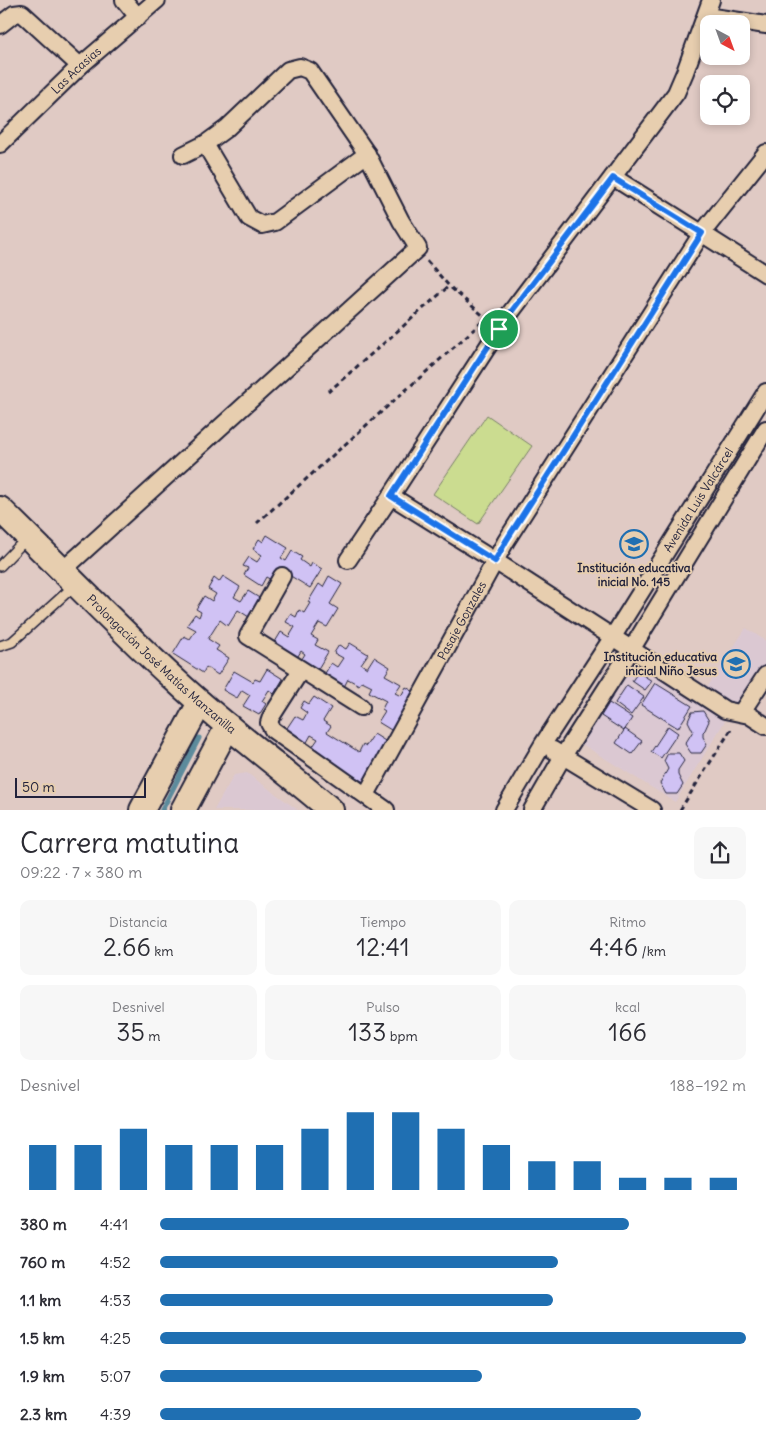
<!DOCTYPE html>
<html lang="es">
<meta charset="utf-8">
<style>
body{margin:0;font-family:Delius,sans-serif;background:#f7f7f7;color:#2b2b33;height:100vh;display:flex;flex-direction:column;font-size:19px;white-space:nowrap}
*{box-sizing:border-box;margin:0}
p{font-size:16px;color:#7c7c81}
.icon{flex:none;width:28px;height:28px;fill:none;stroke:currentColor;stroke-width:2;stroke-linecap:round;stroke-linejoin:round}
.map{position:relative;height:810px;overflow:hidden}
.side{display:flex;flex-direction:column;background:#fff;flex:1}
.side>*{flex:none}
.needle{width:32px;rotate:139deg}
.controls{position:absolute;left:700px;top:15px;display:grid;gap:10px}
.controls a{display:grid;place-items:center;width:50px;height:50px;border-radius:10px;background:#fff;box-shadow:0 2px 8px #0003;font-size:25px}
.scale{position:absolute;left:15px;bottom:12px;width:131px;box-sizing:border-box;padding-left:5px;border:2px solid #22223b;border-top:0;font-size:14px;line-height:18px;white-space:nowrap;color:#22223b;-webkit-text-stroke:4px #e7ceaf;paint-order:stroke}
.pin{position:absolute;display:grid;place-items:center;width:42px;height:42px;color:#fff;margin:-21px;border:2px solid #fff;border-radius:50%;box-shadow:0 1px 5px #0007}
.round{display:grid;place-items:center;flex:none;width:52px;height:52px;border-radius:10px;background:#f7f7f7}
.summary{display:flex;align-items:center;justify-content:space-between;height:85px;padding:0 20px}
h1{font-size:28px;font-weight:600;line-height:38px}
.figures{display:grid;grid-template-columns:repeat(3,1fr);gap:8px;height:85px;padding:5px 20px}
.figures div{display:grid;align-content:center;border-radius:10px;background:#f7f7f7;text-align:center}
.figures b{font-size:25px;font-weight:600}
.figures small{font-size:14px;font-weight:400}
.figures p{font-size:14px}
.chart{height:140px;padding:10px 20px}
.chart p{display:flex;justify-content:space-between}
.chart svg{width:100%;height:90px;margin-top:5px;stroke:#1f6fb2;stroke-width:6}
ul{padding:0 20px;list-style:none;font-size:16px}
li{display:grid;grid-template-columns:80px 60px 1fr;align-items:center;height:38px}
li i{height:12px;border-radius:6px;background:#1f6fb2}
.map>svg:first-child{display:block}
.built{fill:#dbc8d2}
.green{fill:#cbdc90;stroke:#767f66}
.lines{fill:none;stroke-linecap:round;stroke-linejoin:round}
.stream{stroke:#5b8b9c;stroke-width:5}
.building{fill:#d0c2f4;stroke:#22223b}
.lane-casing{stroke:#22223b;stroke-width:12}
.street-casing{stroke:#22223b;stroke-width:20}
.secondary-casing{stroke:#22223b;stroke-width:28}
.path{stroke:#22223b;stroke-width:3;stroke-dasharray:5 4;stroke-linecap:butt}
.lane{stroke:#e7ceaf;stroke-width:9}
.street{stroke:#e7ceaf;stroke-width:16}
.secondary{stroke:#e7ceaf;stroke-width:24}
.route-casing{stroke:#fff;stroke-width:10}
.route{stroke:#1a73e8;stroke-width:6}
.labels{text-anchor:middle;stroke-width:4;stroke-linejoin:round;paint-order:stroke}
.street-label{font-size:12px;fill:#22223b;stroke:#e7ceaf}
.poi-label{font-size:12px;font-weight:bold;fill:#22223b;stroke:#e7ceaf}
</style>
<div class="map">
<svg width="766" height="810" viewBox="0 0 766 810">
<rect width="100%" height="100%" fill="#e0cac4"/>
<filter id="ink" filterUnits="userSpaceOnUse"><feTurbulence type="fractalNoise" baseFrequency=".02" numOctaves="2"/><feDisplacementMap in="SourceGraphic" scale="10" xChannelSelector="R" yChannelSelector="G"/><feConvolveMatrix kernelMatrix="1 2 1 2 8 2 1 2 1" color-interpolation-filters="sRGB"/></filter>
<g filter="url(#ink)">
<path class="built" d="M 746,628 L 766,641 L 766,667 L 743,705 L 724,701 L 706,689 Z
M 631,660 L 725,721 L 675,802 L 580,743 Z
M 247,773 L 298,810 L 214,810 L 234,775 Z"/>
<path class="green" d="M 487,415 L 532,446 L 478,524 L 433,494 Z"/>
<g class="lines">
<path class="stream" d="M 162,810 L 199,738"/>
</g>
<path class="building" d="M 267,535 L 288,548 L 281,558 L 286,561 L 292,551 L 302,557 L 300,560 L 310,567 L 312,563 L 322,569 L 310,588 L 281,570 L 273,581 L 266,577 L 261,586 L 244,575 L 248,568 L 243,566 L 249,557 L 257,562 L 262,555 L 253,549 L 259,539 L 263,542 Z
M 223,576 L 240,587 L 234,597 L 241,601 L 248,591 L 261,599 L 249,617 L 238,610 L 228,626 L 220,620 L 208,639 L 219,646 L 216,650 L 229,658 L 218,675 L 206,667 L 203,673 L 173,654 L 184,636 L 190,639 L 196,630 L 187,625 L 195,614 L 199,617 L 201,612 L 196,609 L 204,596 L 212,601 L 216,594 L 208,589 L 214,578 L 219,582 Z
M 329,576 L 342,584 L 330,604 L 338,609 L 327,627 L 319,623 L 311,636 L 318,640 L 315,645 L 328,652 L 316,672 L 300,662 L 305,654 L 301,651 L 295,661 L 272,647 L 281,632 L 289,637 L 295,627 L 286,622 L 291,614 L 296,617 L 299,610 L 304,613 L 310,603 L 308,602 L 319,584 L 323,587 Z
M 350,643 L 368,654 L 361,664 L 367,668 L 374,657 L 390,667 L 385,675 L 401,684 L 395,693 L 401,696 L 406,687 L 419,695 L 396,733 L 378,722 L 385,711 L 382,709 L 386,701 L 369,692 L 372,686 L 362,681 L 359,685 L 348,679 L 343,689 L 323,677 L 331,663 L 337,667 L 343,658 L 334,653 L 339,645 L 346,649 Z
M 267,669 L 283,679 L 274,694 L 269,690 L 262,701 L 266,704 L 259,715 L 243,706 L 250,695 L 242,690 L 237,698 L 223,690 L 234,671 L 253,682 L 255,679 L 260,681 Z
M 638,672 L 652,681 L 645,690 L 632,681 Z
M 655,683 L 692,706 L 678,728 L 641,705 Z
M 627,685 L 644,697 L 631,715 L 615,703 Z
M 314,697 L 331,708 L 323,721 L 331,726 L 327,732 L 359,752 L 363,744 L 366,746 L 374,734 L 390,744 L 365,783 L 311,749 L 318,739 L 311,735 L 306,744 L 285,731 L 295,716 L 303,720 L 307,713 L 300,708 L 304,701 L 309,704 Z
M 609,703 L 632,718 L 624,731 L 601,716 Z
M 703,711 L 709,721 L 705,730 L 703,732 L 703,737 L 707,744 L 701,753 L 691,753 L 685,744 L 693,731 L 688,721 L 692,712 Z
M 668,726 L 678,733 L 661,758 L 651,752 Z
M 625,729 L 642,741 L 632,754 L 616,743 Z
M 668,753 L 679,753 L 684,761 L 678,770 L 678,775 L 683,785 L 677,794 L 666,794 L 660,783 L 668,769 L 664,761 Z"/>
<g class="lines">
<defs>
<path id="lane" d="M 0,566 L 28,537
M 0,646 L 12,642 L 75,585"/>
<g id="street">
<path d="M 124,0 L 138,17"/>
<path d="M 706,16 L 766,25"/>
<path d="M 0,25 L 14,14 L 22,13 L 80,66"/>
<path id="s1" d="M 0,144 L 80,66 L 157,0"/>
<path d="M 205,144 L 249,218 L 262,225 L 275,222 L 367,154"/>
<path d="M 613,177 L 766,274"/>
<path d="M 391,496 L 495,561 L 725,710 L 749,715 L 766,726"/>
<path d="M 348,560 L 391,496 L 505,320 L 676,93 L 685,72 L 711,0"/>
<path d="M 63,570 L 418,248 L 401,221 L 367,154 L 310,71 L 300,67 L 288,70 L 227,128 L 205,144 L 183,155"/>
<path d="M 282,576 L 248,636 L 361,707"/>
<path d="M 301,670 L 271,717 L 269,723 L 273,730 L 386,810"/>
<path d="M 741,713 L 766,675"/>
<path d="M 553,750 L 652,810"/>
<path id="s2" d="M 366,795 L 506,541 L 702,233 L 766,153"/>
<path id="s3" d="M 504,810 L 543,744 L 612,638 L 766,392"/>
<path d="M 532,810 L 563,756 L 631,650 L 766,429"/>
</g>
<g id="secondary">
<path id="s4" d="M 0,509 C 59,566 116,626 176,681 C 225,727 280,766 331,810"/>
<path d="M 142,810 L 200,703"/>
<path d="M 183,810 L 228,726"/>
</g>
</defs>
<use href="#lane" class="lane-casing"/>
<use href="#street" class="street-casing"/>
<use href="#secondary" class="secondary-casing"/>
<path class="path" d="M 427,261 L 449,286 L 487,319
M 328,392 L 449,286
M 257,523 L 482,322
M 680,810 L 732,728"/>
<use href="#lane" class="lane"/>
<use href="#street" class="street"/>
<use href="#secondary" class="secondary"/>
</g>
</g>
<g class="lines" filter="url(#ink)">
<defs>
<path id="route" d="M 613,178 L 702,233 L 561,455 L 506,541 L 495,561 L 391,496 L 505,320 Z"/>
</defs>
<use href="#route" class="route-casing"/>
<use href="#route" class="route"/>
</g>
<defs>
<symbol id="school-ring" viewBox="-11 -11 22 22"><circle r="9.5" fill="#e7ceaf" stroke="#1f6fb2" stroke-width="1.5"/><path d="M0-5L7-2L0 1L-7-2ZM-4 1L0 2.5L4 1V4Q0 6-4 4Z" fill="#1f6fb2"/></symbol>
</defs>
<g fill-rule="evenodd">
<use href="#school-ring" x="618" y="528" width="32" height="32"/>
<use href="#school-ring" x="720" y="648" width="32" height="32"/>
</g>
<g class="labels">
<g class="street-label">
<text dy="4" stroke="none"><textPath href="#s1" startOffset="106">Las Acasias</textPath></text>
<text dy="4" stroke="none"><textPath href="#s3" startOffset="366">Avenida Luis Valcárcel</textPath></text>
<text dy="4" stroke="none"><textPath href="#s2" startOffset="199">Pasaje Gonzales</textPath></text>
<text dy="4" stroke="none"><textPath href="#s4" startOffset="224">Prolongación José Matías Manzanilla</textPath></text>
</g>
<g class="poi-label">
<text x="634" y="572">Institución educativa<tspan x="634" dy="14">inicial No. 145</tspan></text>
<text x="717" y="661" text-anchor="end">Institución educativa<tspan x="717" dy="14">inicial Niño Jesus</tspan></text>
</g>
</g>
</svg>
<div class="controls">
<a><svg class="needle" viewBox="-14 -14 28 28"><path d="M0-13l5 13h-10z" fill="#e53935"/><path d="M0 13l5-13h-10z" fill="#7c7c81"/></svg></a>
<a><svg class="icon" aria-label="locate" viewBox="0 0 24 24"><circle cx="12" cy="12" r="6"/><path d="M12 2v4M12 18v4M2 12h4M18 12h4"/></svg></a>
</div>
<div class="scale">50 m</div>
<div class="pin" style="left:499px;top:329px;background:#1e9e55"><svg class="icon" aria-label="arrive" viewBox="0 0 24 24"><path d="M6 21V4h12l-3 4 3 4H6"/></svg></div>
</div>
<section class="side">
<div class="summary"><div><h1>Carrera matutina</h1><p>09:22 · 7 × 380 m</p></div><a class="round"><svg class="icon" aria-label="share" viewBox="0 0 24 24"><path d="M12 15V3M7 8l5-5 5 5M5 13v7h14v-7"/></svg></a></div>
<div class="figures">
<div><p>Distancia</p><b>2.66<small> km</small></b></div>
<div><p>Tiempo</p><b>12:41</b></div>
<div><p>Ritmo</p><b>4:46<small> /km</small></b></div>
</div>
<div class="figures">
<div><p>Desnivel</p><b>35<small> m</small></b></div>
<div><p>Pulso</p><b>133<small> bpm</small></b></div>
<div><p>kcal</p><b>166</b></div>
</div>
<div class="chart"><p><span>Desnivel</span>188–192 m</p>
<svg viewBox="0 0 160 44" preserveAspectRatio="none"><path d="M5 44V22M15 44V22M25 44V14M35 44V22M45 44V22M55 44V22M65 44V14M75 44V6M85 44V6M95 44V14M105 44V22M115 44V30M125 44V30M135 44V38M145 44V38M155 44V38"/></svg>
</div>
<ul>
<li><b>380 m</b>4:41<i style="width:80%"></i></li>
<li><b>760 m</b>4:52<i style="width:68%"></i></li>
<li><b>1.1 km</b>4:53<i style="width:67%"></i></li>
<li><b>1.5 km</b>4:25<i style="width:100%"></i></li>
<li><b>1.9 km</b>5:07<i style="width:55%"></i></li>
<li><b>2.3 km</b>4:39<i style="width:82%"></i></li>
</ul>
</section>
